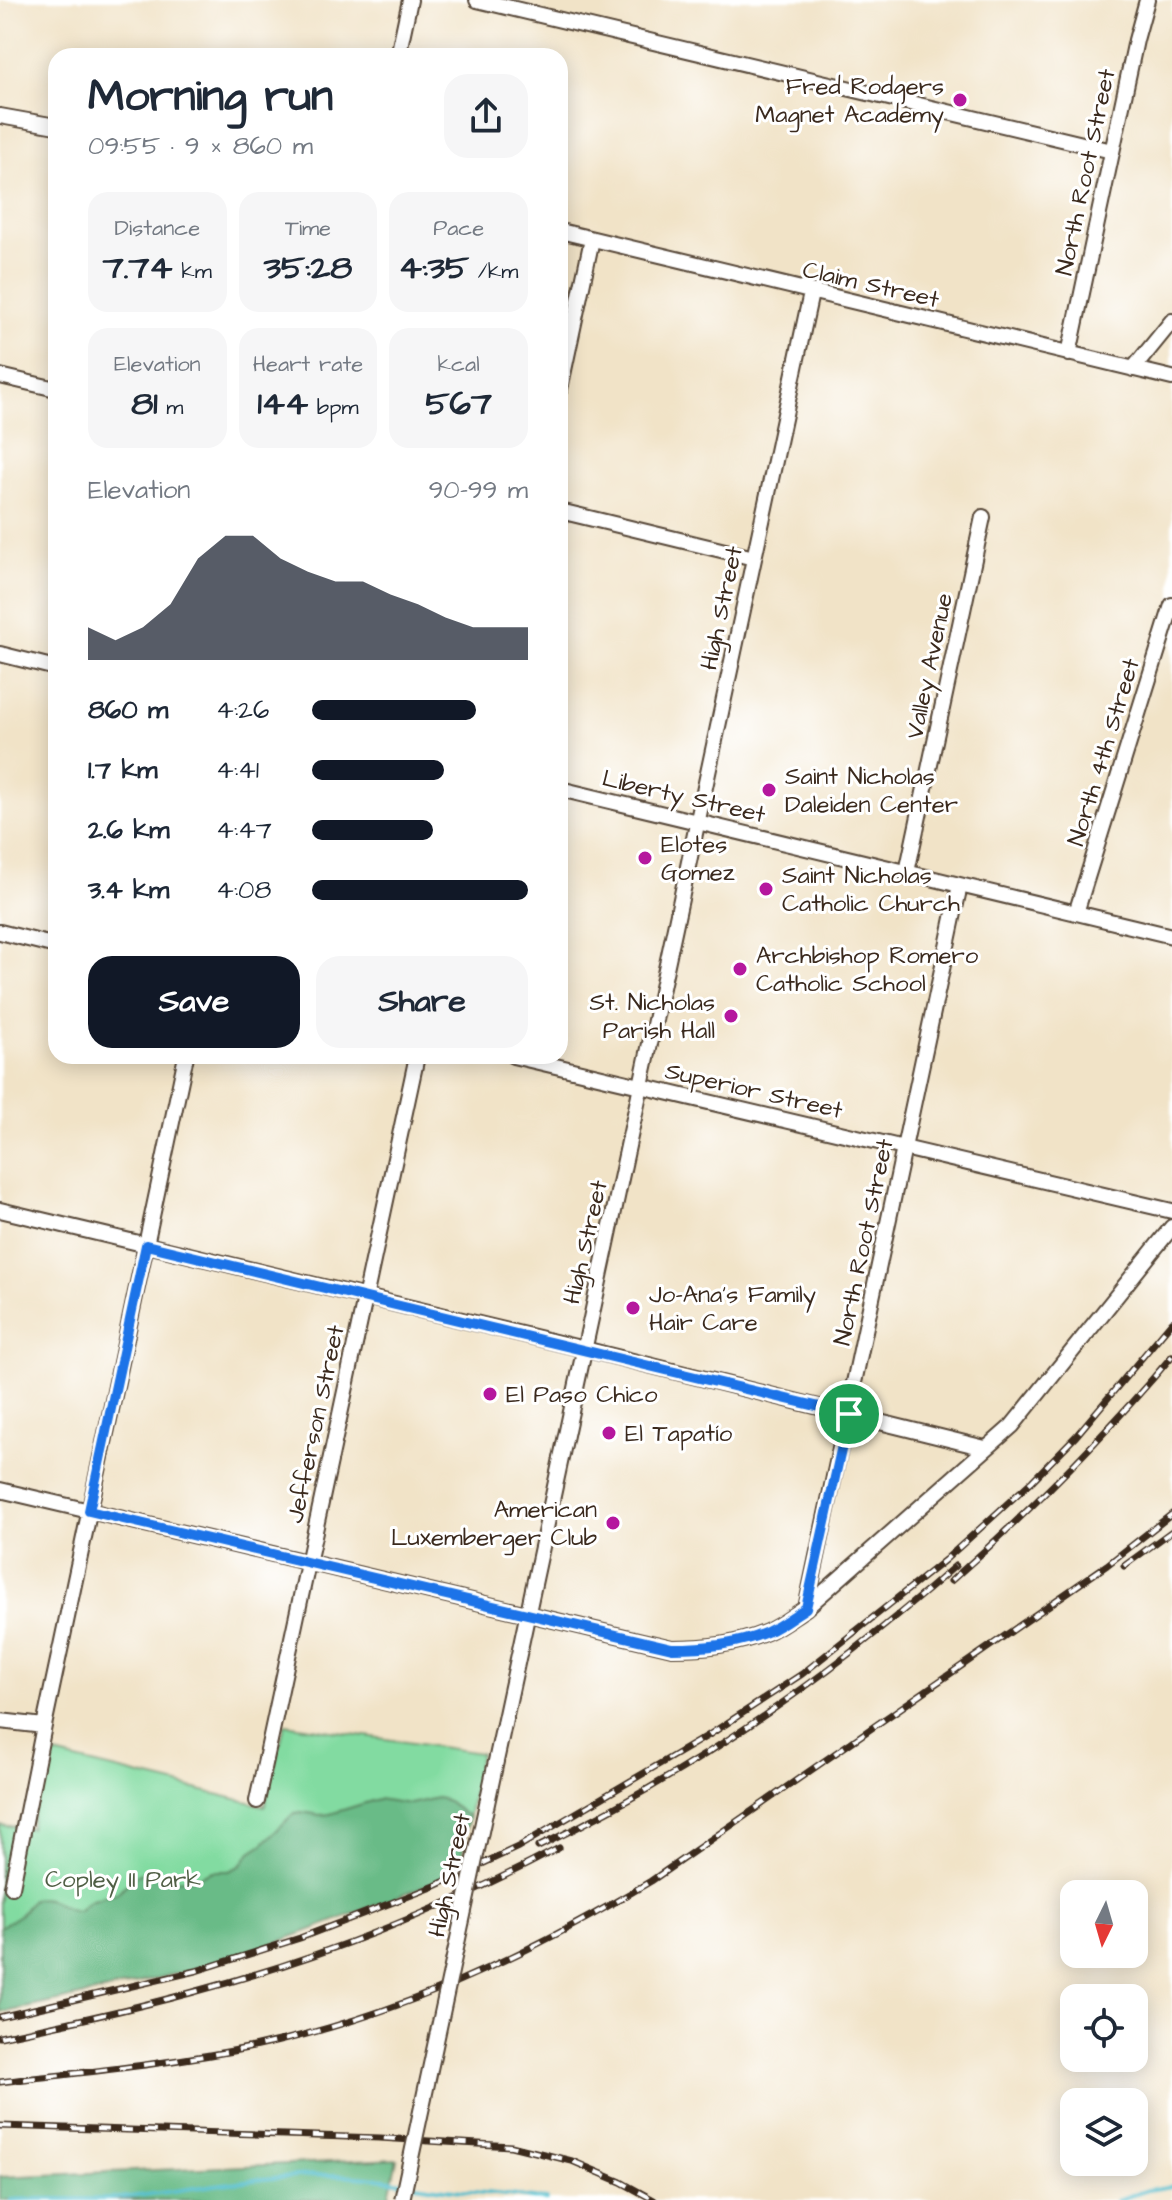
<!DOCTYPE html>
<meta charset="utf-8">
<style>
body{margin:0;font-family:"Architects Daughter",sans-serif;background:#f6f6f7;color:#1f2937;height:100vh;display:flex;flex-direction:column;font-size:30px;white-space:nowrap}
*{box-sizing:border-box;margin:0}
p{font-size:26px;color:#747a83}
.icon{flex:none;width:44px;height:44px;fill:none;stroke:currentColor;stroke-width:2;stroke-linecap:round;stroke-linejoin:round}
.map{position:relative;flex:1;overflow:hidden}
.side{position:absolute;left:48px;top:48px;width:520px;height:1016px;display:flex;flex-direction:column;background:#fff;border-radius:24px;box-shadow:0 4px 20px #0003}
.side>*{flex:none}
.needle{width:52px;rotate:185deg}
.fabs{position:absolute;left:1060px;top:1880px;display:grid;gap:16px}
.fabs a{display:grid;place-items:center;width:88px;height:88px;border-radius:16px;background:#fff;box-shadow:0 4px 20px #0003;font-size:40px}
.pin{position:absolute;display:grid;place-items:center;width:68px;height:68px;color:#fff;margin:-34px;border:4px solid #fff;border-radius:50%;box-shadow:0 2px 8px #0007}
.round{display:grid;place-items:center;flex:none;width:84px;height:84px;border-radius:24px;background:#f6f6f7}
.summary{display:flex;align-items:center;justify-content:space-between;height:136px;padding:0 40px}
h1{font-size:44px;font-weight:800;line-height:60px}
.stats{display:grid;grid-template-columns:repeat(3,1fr);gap:12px;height:136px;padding:8px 40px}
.stats div{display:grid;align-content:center;border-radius:20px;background:#f6f6f7;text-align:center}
.stats b{font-size:34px;font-weight:800}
.stats small{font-size:22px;font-weight:400}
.stats p{font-size:22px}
.chart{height:224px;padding:16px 40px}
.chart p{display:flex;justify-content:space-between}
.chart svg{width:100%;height:144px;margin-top:8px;fill:#111827;opacity:.7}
.button{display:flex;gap:16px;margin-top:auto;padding:16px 40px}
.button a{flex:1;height:92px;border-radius:24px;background:#111827;color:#fff;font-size:32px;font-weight:800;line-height:92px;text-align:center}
.button a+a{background:#f6f6f7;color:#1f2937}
ul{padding:0 40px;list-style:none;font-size:26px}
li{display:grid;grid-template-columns:128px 96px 1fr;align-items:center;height:60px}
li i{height:20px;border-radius:10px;background:#111827}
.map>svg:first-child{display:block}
.green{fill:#82dba1;stroke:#5e8260;stroke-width:2}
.forest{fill:#69bb87;stroke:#527252;stroke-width:2}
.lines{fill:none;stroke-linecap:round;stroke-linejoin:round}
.stream{stroke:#51bdcc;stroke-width:4}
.minor-casing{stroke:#564637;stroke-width:18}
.minor{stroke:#fff;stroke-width:14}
.rail-casing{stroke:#3b2a1e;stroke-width:7}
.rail{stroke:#fff;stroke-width:4;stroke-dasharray:12;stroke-linecap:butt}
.minor-bridge-casing{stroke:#564637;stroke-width:18;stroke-linecap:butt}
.minor-bridge{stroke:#fff;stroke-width:14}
.route-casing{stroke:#fff;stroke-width:16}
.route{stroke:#1a73e8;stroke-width:10}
.poi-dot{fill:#b5179e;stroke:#fff;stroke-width:3}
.labels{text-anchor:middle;stroke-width:6;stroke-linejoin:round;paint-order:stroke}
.poi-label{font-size:24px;fill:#3b2a1e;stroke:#fff;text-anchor:start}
.street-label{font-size:24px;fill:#3b2a1e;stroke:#fff}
.park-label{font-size:24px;fill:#505f45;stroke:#fff}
</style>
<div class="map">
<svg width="1172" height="2200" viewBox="0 0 1172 2200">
<rect width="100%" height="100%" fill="#fff"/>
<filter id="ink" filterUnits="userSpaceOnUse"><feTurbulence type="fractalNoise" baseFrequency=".0125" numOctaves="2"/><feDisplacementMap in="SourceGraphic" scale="16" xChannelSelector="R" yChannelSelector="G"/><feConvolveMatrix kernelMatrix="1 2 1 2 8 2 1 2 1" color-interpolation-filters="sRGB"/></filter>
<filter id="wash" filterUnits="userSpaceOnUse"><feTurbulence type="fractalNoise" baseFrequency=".006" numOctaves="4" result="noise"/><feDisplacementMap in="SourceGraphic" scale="32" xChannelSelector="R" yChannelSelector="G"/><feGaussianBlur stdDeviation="1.8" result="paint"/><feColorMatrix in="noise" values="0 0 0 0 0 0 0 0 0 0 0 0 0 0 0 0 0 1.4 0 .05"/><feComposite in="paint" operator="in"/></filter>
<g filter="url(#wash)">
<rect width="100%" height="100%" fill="#f1e3c7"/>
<path class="green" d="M 285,1724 L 480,1753 L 459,1872 C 370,1907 282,1944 190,1970 C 127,1987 64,2000 0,2013 L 0,1825 L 30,1828 L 47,1753 L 265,1806 Z"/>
<path class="forest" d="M 437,1798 C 455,1800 454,1811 469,1816 L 459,1872 C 370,1907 282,1944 190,1970 C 127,1987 64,2000 0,2013 L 0,1927 L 21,1914 L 32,1899 C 58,1895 56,1909 78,1911 L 89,1901 L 118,1892 L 137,1875 L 145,1872 L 157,1873 L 173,1880 L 195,1878 L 213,1871 L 229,1871 L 240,1866 L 251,1852 L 263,1844 L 294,1813 L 302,1812 L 320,1815 L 330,1814 L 378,1799 L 410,1804 Z
M 397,2159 L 388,2200 L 0,2200 L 0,2177 Z"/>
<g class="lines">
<path class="stream" d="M 411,2184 C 456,2193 501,2192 546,2200
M 11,2200 C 44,2198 76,2200 109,2199 C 206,2190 305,2162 402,2182
M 1117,2200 L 1148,2190 L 1172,2186"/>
</g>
</g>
<g filter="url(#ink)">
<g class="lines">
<defs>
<path id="minor" d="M 477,0 L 1112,151
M 398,56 L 410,0
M 0,116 L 56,126
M 560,231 L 1172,378
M 1069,354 L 1136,40 L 1147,0
M 1133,369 L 1172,321
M 0,376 L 56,389
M 560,389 L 592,239
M 560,511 L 754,558
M 0,654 L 56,668
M 560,789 L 1172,936
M 907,872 L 983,517
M 1076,913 L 1172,605
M 0,932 L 56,946
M 513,1056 L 1172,1211
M 0,1210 L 584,1349 L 985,1448
M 0,1490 L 672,1648 C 705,1648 736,1645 767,1632 C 781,1626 793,1616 806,1608 L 1012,1426 L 1172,1227
M 806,1608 L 960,885
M 0,1721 L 44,1726
M 504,1724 L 811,293
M 257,1801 L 417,1056
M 12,1887 L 44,1726 L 186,1056"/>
</defs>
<use href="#minor" class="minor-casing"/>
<use href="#minor" class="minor"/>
<defs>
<path id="rail" d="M 1124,1566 L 1172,1531
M 951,1581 C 1030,1511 1104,1437 1172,1356
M 538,1847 C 689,1774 830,1677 955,1566
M 0,2017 L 196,1971 L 300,1938 L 435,1886 L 518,1847 L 709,1735 L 802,1674 L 945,1560 L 985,1524 L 1032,1481 L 1076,1436 L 1172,1322
M 0,2037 C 64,2024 127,2010 190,1993 C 318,1959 442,1910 559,1848
M 0,2082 C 85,2072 170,2064 253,2047 C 398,2016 524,1957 651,1881 L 1107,1565 L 1172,1514
M 0,2126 L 380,2138 L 511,2146 L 572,2161 L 621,2182 L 654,2200"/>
</defs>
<use href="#rail" class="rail-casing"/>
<use href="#rail" class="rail"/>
<defs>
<path id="minor-bridge" d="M 402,2200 L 504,1724"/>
</defs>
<use href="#minor-bridge" class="minor-bridge-casing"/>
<use href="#minor-bridge" class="minor-bridge"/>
</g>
</g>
<g class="lines" filter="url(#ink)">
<defs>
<path id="route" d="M 146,1245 L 849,1414 L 806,1608 C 793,1616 781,1626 767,1632 C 736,1645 705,1648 672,1648 L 89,1511 Z"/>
</defs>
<use href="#route" class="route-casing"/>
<use href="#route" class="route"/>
</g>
<g class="poi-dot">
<circle cx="960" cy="100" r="8"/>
<circle cx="769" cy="790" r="8"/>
<circle cx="645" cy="858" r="8"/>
<circle cx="766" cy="889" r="8"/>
<circle cx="740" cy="969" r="8"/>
<circle cx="731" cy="1016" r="8"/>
<circle cx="633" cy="1308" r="8"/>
<circle cx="490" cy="1394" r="8"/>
<circle cx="609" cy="1433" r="8"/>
<circle cx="613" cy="1523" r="8"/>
</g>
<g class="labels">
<g class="poi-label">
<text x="944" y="94" text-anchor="end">Fred Rodgers<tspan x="944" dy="28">Magnet Academy</tspan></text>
<text x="785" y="784">Saint Nicholas<tspan x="785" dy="28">Daleiden Center</tspan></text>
<text x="661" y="852">Elotes<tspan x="661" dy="28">Gomez</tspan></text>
<text x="782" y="883">Saint Nicholas<tspan x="782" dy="28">Catholic Church</tspan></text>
<text x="756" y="963">Archbishop Romero<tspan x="756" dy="28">Catholic School</tspan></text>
<text x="715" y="1010" text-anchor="end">St. Nicholas<tspan x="715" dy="28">Parish Hall</tspan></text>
<text x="649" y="1302">Jo-Ana's Family<tspan x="649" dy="28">Hair Care</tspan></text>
<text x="506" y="1402">El Paso Chico</text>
<text x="625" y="1441">El Tapatío</text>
<text x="597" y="1517" text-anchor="end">American<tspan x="597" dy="28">Luxemberger Club</tspan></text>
</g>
<g class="street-label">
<text transform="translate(1085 172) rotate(-78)" y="8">North Root Street</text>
<text transform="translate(871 284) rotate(13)" y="8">Claim Street</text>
<text transform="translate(721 608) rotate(-78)" y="8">High Street</text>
<text transform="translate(929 666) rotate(-78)" y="8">Valley Avenue</text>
<text transform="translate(1103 752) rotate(-73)" y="8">North 4th Street</text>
<text transform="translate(684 796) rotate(13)" y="8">Liberty Street</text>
<text transform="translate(754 1090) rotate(13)" y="8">Superior Street</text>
<text transform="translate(585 1242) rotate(-77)" y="8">High Street</text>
<text transform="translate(863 1242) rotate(-78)" y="8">North Root Street</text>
<text transform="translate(315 1424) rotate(-78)" y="8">Jefferson Street</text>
<text transform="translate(449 1875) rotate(-78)" y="8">High Street</text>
</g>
<g class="park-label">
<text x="123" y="1887">Copley II Park</text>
</g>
</g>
</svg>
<div class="fabs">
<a><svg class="needle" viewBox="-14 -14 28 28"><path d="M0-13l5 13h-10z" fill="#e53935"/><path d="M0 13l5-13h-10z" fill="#747a83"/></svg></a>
<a><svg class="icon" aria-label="locate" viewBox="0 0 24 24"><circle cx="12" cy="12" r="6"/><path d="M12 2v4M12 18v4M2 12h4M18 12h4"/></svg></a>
<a><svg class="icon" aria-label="layers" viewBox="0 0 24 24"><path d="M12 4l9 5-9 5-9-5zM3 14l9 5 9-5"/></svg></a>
</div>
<div class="pin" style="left:849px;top:1414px;background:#1e9e55"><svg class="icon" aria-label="arrive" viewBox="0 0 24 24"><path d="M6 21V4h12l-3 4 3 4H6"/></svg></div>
<section class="side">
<div class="summary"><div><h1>Morning run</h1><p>09:55 · 9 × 860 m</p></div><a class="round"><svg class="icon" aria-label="share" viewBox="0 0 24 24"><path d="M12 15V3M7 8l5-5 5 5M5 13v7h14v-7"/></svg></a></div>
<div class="stats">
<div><p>Distance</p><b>7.74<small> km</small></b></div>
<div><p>Time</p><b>35:28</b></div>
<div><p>Pace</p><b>4:35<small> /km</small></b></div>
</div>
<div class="stats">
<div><p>Elevation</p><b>81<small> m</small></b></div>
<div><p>Heart rate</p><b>144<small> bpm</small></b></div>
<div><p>kcal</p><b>567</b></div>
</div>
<div class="chart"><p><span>Elevation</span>90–99 m</p>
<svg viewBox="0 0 160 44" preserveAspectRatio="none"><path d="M0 44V34L10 38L20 34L30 27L40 13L50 6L60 6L70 13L80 17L90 20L100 20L110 24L120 27L130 31L140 34L150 34L160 34V44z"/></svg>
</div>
<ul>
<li><b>860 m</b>4:26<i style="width:76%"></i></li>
<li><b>1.7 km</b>4:41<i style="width:61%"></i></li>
<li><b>2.6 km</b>4:47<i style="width:56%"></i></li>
<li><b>3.4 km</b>4:08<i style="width:100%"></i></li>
</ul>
<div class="button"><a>Save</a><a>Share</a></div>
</section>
</div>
